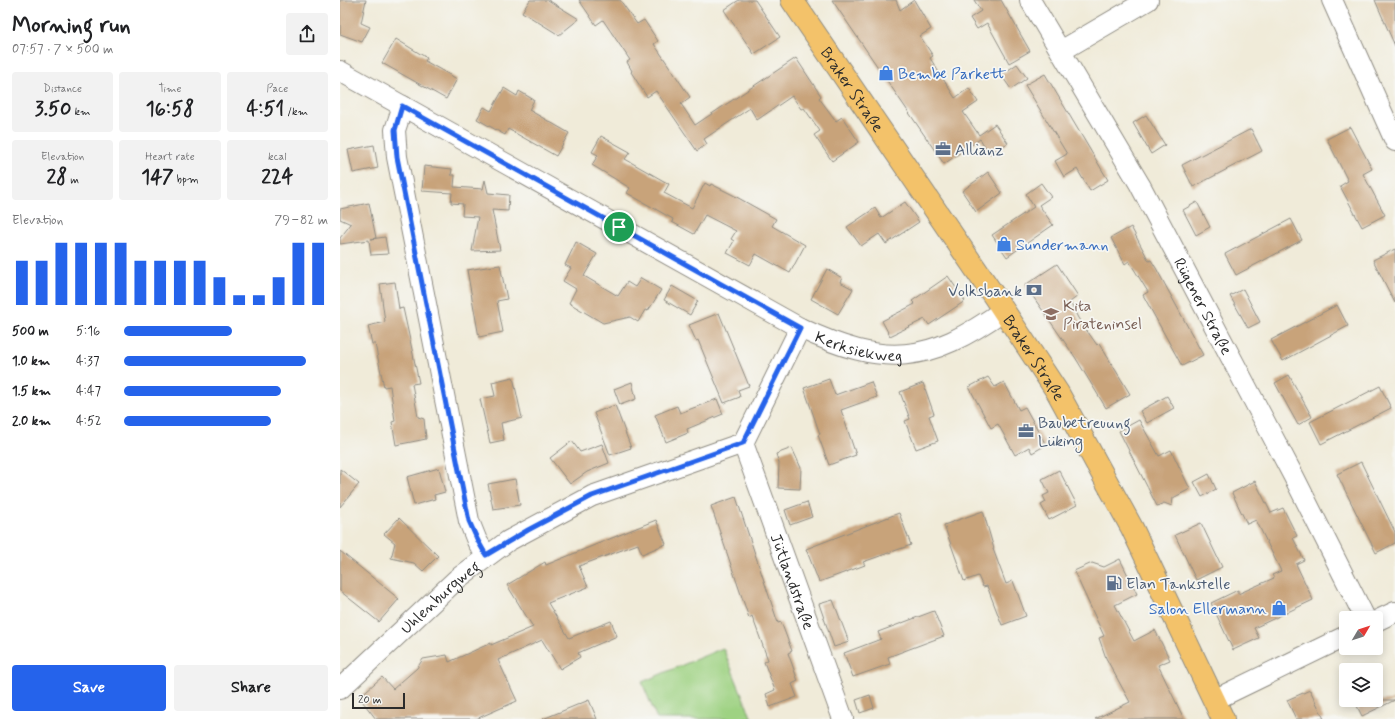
<!DOCTYPE html>
<meta charset="utf-8">
<style>
body{margin:0;font-family:Mynerve,sans-serif;background:#f2f2f2;color:#202124;height:100vh;display:flex;flex-direction:column;font-size:15px;white-space:nowrap}
*{box-sizing:border-box;margin:0}
p{font-size:13px;color:#757577}
.icon{flex:none;width:22px;height:22px;fill:none;stroke:currentColor;stroke-width:2;stroke-linecap:round;stroke-linejoin:round}
.map{position:relative;flex:1;overflow:hidden}
.details{display:flex;flex-direction:column;background:#fff;width:340px}
.details>*{flex:none}
.needle{width:26px;rotate:51deg}
.fabs{position:absolute;left:999px;top:611px;display:grid;gap:8px}
.fabs a{display:grid;place-items:center;width:44px;height:44px;border-radius:4px;background:#fff;box-shadow:0 2px 10px #0003;font-size:20px}
.scale{position:absolute;left:12px;bottom:10px;width:53px;box-sizing:border-box;padding-left:4px;border:2px solid #2b2b2b;border-top:0;font-size:11px;line-height:14px;white-space:nowrap;color:#2b2b2b;-webkit-text-stroke:3px #f6f6f2;paint-order:stroke}
.pin{position:absolute;display:grid;place-items:center;width:34px;height:34px;color:#fff;margin:-17px;border:2px solid #fff;border-radius:50%;box-shadow:0 1px 4px #0007}
.round{display:grid;place-items:center;flex:none;width:42px;height:42px;border-radius:4px;background:#f2f2f2}
.summary{display:flex;align-items:center;justify-content:space-between;height:68px;padding:0 12px}
h1{font-size:22px;font-weight:700;line-height:30px}
.figures{display:grid;grid-template-columns:repeat(3,1fr);gap:6px;height:68px;padding:4px 12px}
.figures div{display:grid;align-content:center;border-radius:4px;background:#f2f2f2;text-align:center}
.figures b{font-size:20px;font-weight:700}
.figures small{font-size:11px;font-weight:400}
.figures p{font-size:11px}
.chart{height:112px;padding:8px 12px}
.chart p{display:flex;justify-content:space-between}
.chart svg{width:100%;height:72px;margin-top:4px;stroke:#2563eb;stroke-width:6}
.primary-button{display:flex;gap:8px;margin-top:auto;padding:8px 12px}
.primary-button a{flex:1;height:46px;border-radius:4px;background:#2563eb;color:#fff;font-size:16px;font-weight:700;line-height:46px;text-align:center}
.primary-button a+a{background:#f2f2f2;color:#202124}
ul{padding:0 12px;list-style:none;font-size:13px}
li{display:grid;grid-template-columns:64px 48px 1fr;align-items:center;height:30px}
li i{height:10px;border-radius:5px;background:#2563eb}
main{display:flex;flex:1;min-height:0}
.map>svg:first-child{display:block}
.green{fill:#9ed282;stroke:#647e56}
.building{fill:#c8a37a}
.lines{fill:none;stroke-linecap:round;stroke-linejoin:round}
.minor-casing{stroke:#8e8b82;stroke-width:22}
.major-casing{stroke:#8e8b82;stroke-width:24}
.minor{stroke:#fff;stroke-width:20}
.major{stroke:#f3c26a;stroke-width:22}
.route-casing{stroke:#fff;stroke-width:8}
.route{stroke:#2563eb;stroke-width:5}
.labels{text-anchor:middle;stroke-width:3.5;stroke-linejoin:round;paint-order:stroke}
.shop-label{font-size:16px;fill:#366cbe;stroke:#f6f6f2;text-anchor:start}
.street-label{font-size:16px;fill:#2b2b2b;stroke:#f6f6f2}
.service-label{font-size:16px;fill:#4e5e75;stroke:#f6f6f2;text-anchor:start}
.education-label{font-size:16px;fill:#785e54;stroke:#f6f6f2;text-anchor:start}
</style>
<main>
<section class="details">
<div class="summary"><div><h1>Morning run</h1><p>07:57 · 7 × 500 m</p></div><a class="round"><svg class="icon" aria-label="share" viewBox="0 0 24 24"><path d="M12 15V3M7 8l5-5 5 5M5 13v7h14v-7"/></svg></a></div>
<div class="figures">
<div><p>Distance</p><b>3.50<small> km</small></b></div>
<div><p>Time</p><b>16:58</b></div>
<div><p>Pace</p><b>4:51<small> /km</small></b></div>
</div>
<div class="figures">
<div><p>Elevation</p><b>28<small> m</small></b></div>
<div><p>Heart rate</p><b>147<small> bpm</small></b></div>
<div><p>kcal</p><b>224</b></div>
</div>
<div class="chart"><p><span>Elevation</span>79–82 m</p>
<svg viewBox="0 0 160 44" preserveAspectRatio="none"><path d="M5 44V17M15 44V17M25 44V6M35 44V6M45 44V6M55 44V6M65 44V17M75 44V17M85 44V17M95 44V17M105 44V27M115 44V38M125 44V38M135 44V27M145 44V6M155 44V6"/></svg>
</div>
<ul>
<li><b>500 m</b>5:16<i style="width:53%"></i></li>
<li><b>1.0 km</b>4:37<i style="width:89%"></i></li>
<li><b>1.5 km</b>4:47<i style="width:77%"></i></li>
<li><b>2.0 km</b>4:52<i style="width:72%"></i></li>
</ul>
<div class="primary-button"><a>Save</a><a>Share</a></div>
</section>
<div class="map">
<svg width="1055" height="719" viewBox="0 0 1055 719">
<rect width="100%" height="100%" fill="#f6f6f2"/>
<filter id="ink" filterUnits="userSpaceOnUse"><feTurbulence type="fractalNoise" baseFrequency=".025" numOctaves="2"/><feDisplacementMap in="SourceGraphic" scale="8" xChannelSelector="R" yChannelSelector="G"/><feConvolveMatrix kernelMatrix="1 2 1 2 8 2 1 2 1" color-interpolation-filters="sRGB"/></filter>
<filter id="wash" filterUnits="userSpaceOnUse"><feTurbulence type="fractalNoise" baseFrequency=".012" numOctaves="4" result="noise"/><feDisplacementMap in="SourceGraphic" scale="16" xChannelSelector="R" yChannelSelector="G"/><feGaussianBlur stdDeviation="0.9" result="paint"/><feColorMatrix in="noise" values="0 0 0 0 0 0 0 0 0 0 0 0 0 0 0 0 0 1.4 0 .05"/><feComposite in="paint" operator="in"/></filter>
<g filter="url(#wash)">
<rect width="100%" height="100%" fill="#f0ebd9"/>
<path class="green" d="M 383,648 L 412,719 L 317,719 L 302,682 Z"/>
<g id="blocks">
<path class="building" d="M 0,0 L 26,0 L 21,23 L 30,27 L 22,42 L 0,34 Z
M 190,0 L 208,0 L 239,19 L 219,35 L 182,12 Z
M 239,0 L 280,0 L 297,24 L 304,20 L 318,41 L 314,44 L 350,97 L 341,104 L 355,125 L 456,58 L 481,96 L 479,98 L 496,121 L 502,117 L 519,142 L 492,161 L 474,135 L 480,131 L 464,108 L 461,109 L 452,96 L 417,120 L 410,108 L 364,139 L 367,144 L 357,151 L 316,91 L 307,97 L 291,72 L 292,71 L 287,62 L 290,60 L 263,20 L 256,25 Z
M 399,0 L 415,0 L 440,37 L 414,54 L 384,10 Z
M 492,0 L 556,0 L 560,10 L 574,0 L 591,29 L 580,36 L 593,56 L 590,58 L 615,98 L 629,88 L 638,102 L 623,112 L 639,135 L 655,124 L 668,143 L 650,154 L 640,139 L 604,164 Z
M 634,0 L 661,0 L 690,51 L 669,63 L 647,23 L 637,29 L 630,18 L 641,11 Z
M 1035,0 L 1055,0 L 1055,46 Z
M 56,39 L 87,58 L 85,61 L 117,79 L 106,99 L 42,63 Z
M 677,64 L 687,78 L 671,89 L 661,75 Z
M 705,74 L 768,180 L 750,191 L 737,169 L 724,177 L 715,161 L 727,154 L 685,85 Z
M 164,88 L 177,96 L 179,91 L 194,100 L 189,110 L 229,133 L 216,156 L 168,129 L 165,135 L 137,119 L 144,107 L 151,111 Z
M 806,115 L 825,145 L 811,154 L 793,123 Z
M 1010,127 L 1032,169 L 1023,174 L 1045,215 L 1022,227 L 1000,186 L 1008,181 L 987,139 Z
M 911,129 L 922,151 L 853,187 L 842,165 Z
M 261,136 L 290,152 L 285,159 L 329,184 L 324,193 L 352,208 L 365,183 L 370,186 L 371,184 L 393,195 L 436,219 L 432,226 L 465,245 L 450,273 L 416,254 L 410,265 L 387,253 L 394,241 L 391,239 L 396,231 L 365,215 L 354,234 L 332,222 L 333,219 L 287,193 L 290,188 L 252,165 L 258,155 L 252,152 Z
M 34,145 L 38,168 L 13,173 L 8,150 Z
M 84,166 L 112,169 L 111,175 L 115,175 L 114,187 L 143,189 L 145,180 L 148,193 L 169,195 L 168,211 L 152,210 L 160,250 L 132,251 L 138,217 L 122,216 L 123,204 L 111,203 L 112,193 L 82,191 Z
M 648,172 L 662,193 L 636,212 L 622,191 Z
M 701,183 L 711,197 L 699,205 L 713,225 L 667,257 L 652,235 L 694,207 L 686,194 Z
M 565,202 L 579,222 L 546,244 L 539,234 L 521,246 L 507,227 L 535,208 L 541,218 Z
M 857,202 L 870,227 L 856,235 L 843,210 Z
M 29,203 L 36,238 L 31,239 L 45,237 L 48,254 L 31,255 L 29,240 L 0,244 L 0,238 L 11,224 L 0,219 L 0,209 Z
M 951,219 L 962,240 L 896,275 L 885,254 Z
M 791,227 L 809,261 L 811,260 L 816,268 L 863,355 L 842,366 L 803,295 L 808,292 L 789,261 L 785,264 L 771,238 Z
M 236,242 L 257,254 L 244,276 L 278,296 L 287,282 L 295,287 L 301,278 L 321,290 L 308,311 L 305,310 L 298,322 L 290,317 L 263,323 L 229,303 L 236,289 L 223,281 L 231,268 L 225,265 Z
M 1055,249 L 1055,303 L 1033,260 Z
M 717,264 L 738,296 L 730,302 L 738,318 L 757,345 L 759,343 L 790,394 L 766,408 L 735,357 L 685,285 Z
M 160,265 L 167,299 L 157,301 L 163,332 L 139,337 L 127,270 Z
M 487,269 L 502,278 L 500,282 L 513,289 L 498,314 L 471,299 Z
M 608,276 L 625,301 L 589,325 L 585,319 L 550,336 L 542,321 L 575,304 L 572,301 Z
M 55,282 L 59,309 L 63,308 L 73,354 L 79,383 L 72,384 L 78,417 L 84,419 L 86,439 L 56,445 L 52,422 L 55,421 L 50,386 L 44,387 L 35,344 L 32,344 L 28,326 L 45,322 L 40,284 Z
M 332,286 L 358,301 L 350,315 L 324,300 Z
M 903,289 L 920,322 L 908,328 L 890,296 Z
M 997,305 L 1008,326 L 943,361 L 931,340 Z
M 379,313 L 409,386 L 398,390 L 400,397 L 384,403 L 358,340 L 356,341 L 349,325 Z
M 949,375 L 972,417 L 958,425 L 935,383 Z
M 173,377 L 182,418 L 161,423 L 164,440 L 150,443 L 140,399 L 155,396 L 152,382 Z
M 648,377 L 655,387 L 664,382 L 679,410 L 685,407 L 706,445 L 692,453 L 689,447 L 675,455 L 658,424 L 651,428 L 629,387 Z
M 489,379 L 495,395 L 531,382 L 537,397 L 501,410 L 516,455 L 489,465 L 478,435 L 480,434 L 464,388 Z
M 292,382 L 296,399 L 280,405 L 274,389 Z
M 583,383 L 594,414 L 589,416 L 598,441 L 576,449 L 565,421 L 570,419 L 560,392 Z
M 1040,386 L 1051,408 L 981,444 L 970,422 Z
M 827,396 L 834,408 L 807,423 L 800,411 Z
M 377,399 L 383,414 L 347,429 L 348,433 L 326,442 L 315,415 L 337,406 L 340,413 Z
M 275,405 L 291,448 L 270,455 L 254,413 Z
M 799,420 L 819,456 L 831,450 L 850,489 L 833,498 L 832,506 L 824,503 L 817,506 L 779,431 Z
M 232,441 L 240,452 L 262,444 L 269,463 L 247,472 L 230,484 L 210,458 Z
M 452,448 L 461,468 L 460,489 L 438,488 L 439,463 L 436,454 Z
M 1021,462 L 1055,532 L 1055,543 L 1036,553 L 997,474 Z
M 99,468 L 105,492 L 94,495 L 95,499 L 74,505 L 67,477 Z
M 0,469 L 19,484 L 0,507 Z
M 719,470 L 737,505 L 709,520 L 701,505 L 706,502 L 703,496 L 709,493 L 702,479 Z
M 869,474 L 876,489 L 862,497 L 854,482 Z
M 175,479 L 180,505 L 153,509 L 148,484 Z
M 915,481 L 931,513 L 943,508 L 957,536 L 953,538 L 964,560 L 956,564 L 973,600 L 914,628 L 919,638 L 893,650 L 871,603 L 898,590 L 898,594 L 934,578 L 932,575 L 941,571 L 916,520 L 907,524 L 892,493 Z
M 396,497 L 438,623 L 441,622 L 452,651 L 448,653 L 458,681 L 452,684 L 457,697 L 430,707 L 426,694 L 435,690 L 424,662 L 428,660 L 412,616 L 409,618 L 371,506 Z
M 467,502 L 472,517 L 450,525 L 445,510 Z
M 643,511 L 654,549 L 653,549 L 666,584 L 673,581 L 686,616 L 662,625 L 647,586 L 643,587 L 638,576 L 624,581 L 604,525 Z
M 559,513 L 571,545 L 523,562 L 525,565 L 479,582 L 466,549 Z
M 59,518 L 98,556 L 83,571 L 74,563 L 51,558 L 55,543 L 44,534 Z
M 316,520 L 326,544 L 302,554 L 298,544 L 239,566 L 248,587 L 208,603 L 229,638 L 271,621 L 277,636 L 238,653 L 240,657 L 220,669 L 202,640 L 158,660 L 177,701 L 136,719 L 36,719 L 19,697 L 42,677 L 53,689 L 77,668 L 83,659 L 107,655 L 109,662 L 151,643 L 151,645 L 193,627 L 167,585 L 205,562 L 206,565 Z
M 861,523 L 882,567 L 856,580 L 835,535 Z
M 0,551 L 59,599 L 39,622 L 0,591 Z
M 780,559 L 797,594 L 775,605 L 794,641 L 815,630 L 830,660 L 818,665 L 844,719 L 755,719 L 790,702 L 766,658 L 759,638 L 764,636 L 734,571 L 752,563 L 764,567 Z
M 493,600 L 509,642 L 494,647 L 479,604 Z
M 594,611 L 604,636 L 548,657 L 550,664 L 513,677 L 504,653 L 541,639 L 538,632 Z
M 970,690 L 984,719 L 956,719 L 947,700 Z
M 530,695 L 534,708 L 520,713 L 516,700 Z
M 249,700 L 257,719 L 203,719 Z
M 1014,700 L 1055,700 L 1022,716 Z"/>
</g>
</g>
<g filter="url(#ink)">
<use href="#blocks" fill-opacity="0" stroke="#8e8b82" stroke-width="1"/>
<g class="lines">
<defs>
<g id="minor">
<path id="s1" d="M 690,0 L 800,185 L 954,477 L 1025,618"/>
<path d="M 992,0 L 1055,141"/>
<path d="M 721,51 L 808,0"/>
<path id="s2" d="M 0,71 L 460,328 C 545,368 588,364 664,310"/>
<path d="M 63,106 L 55,130 L 57,157 L 129,521 L 137,541 L 146,555"/>
<path id="s3" d="M 403,443 L 503,719"/>
<path d="M 1036,621 L 1055,612"/>
<path id="s4" d="M 0,689 L 117,579 L 168,541 L 252,496 L 403,443 L 460,328"/>
<path d="M 874,700 L 1006,636"/>
</g>
<g id="major">
<path id="s5" d="M 452,0 L 654,296 L 718,393 L 792,528 L 883,719"/>
</g>
</defs>
<use href="#minor" class="minor-casing"/>
<use href="#major" class="major-casing"/>
<use href="#minor" class="minor"/>
<use href="#major" class="major"/>
</g>
</g>
<g class="lines" filter="url(#ink)">
<defs>
<path id="route" d="M 62,106 L 460,328 L 403,443 L 252,496 L 188,530 L 146,555 L 138,541 L 129,521 L 57,157 L 55,130 Z"/>
</defs>
<use href="#route" class="route-casing"/>
<use href="#route" class="route"/>
</g>
<defs>
<symbol id="shop-bare" viewBox="-9 -9 18 18"><path d="M-5-2.5h2.3a2.7 3.5 0 0 1 5.4 0H5L5.5 6h-11ZM-1.5-2.5h3a1.5 2.3 0 0 0-3 0Z" fill="#3f7fe0" stroke="#f6f6f2" stroke-width="2.5" paint-order="stroke"/></symbol>
<symbol id="office-bare" viewBox="-9 -9 18 18"><path d="M-6-3h4V-5.5h4V-3h4V5H-6ZM-1-4.5V-3h2v-1.5ZM-6 0V1H6V0Z" fill="#5c6f8a" stroke="#f6f6f2" stroke-width="2.5" paint-order="stroke"/></symbol>
<symbol id="bank-bare" viewBox="-9 -9 18 18"><path d="M-6-4H6V4H-6ZM0-2.3a2.3 2.3 0 1 0 0 4.6a2.3 2.3 0 1 0 0-4.6Z" fill="#5c6f8a" stroke="#f6f6f2" stroke-width="2.5" paint-order="stroke"/></symbol>
<symbol id="school-bare" viewBox="-9 -9 18 18"><path d="M0-5L7-2L0 1L-7-2ZM-4 1L0 2.5L4 1V4Q0 6-4 4Z" fill="#8d6e63" stroke="#f6f6f2" stroke-width="2.5" paint-order="stroke"/></symbol>
<symbol id="fuel-bare" viewBox="-9 -9 18 18"><path d="M-5.5-6h7V0h2V4h1.3V-2.5L3-4.5l.8-.8L6-3V5H2.5V1h-1V6h-7ZM-4.2-4.7v3.2H.2V-4.7Z" fill="#5c6f8a" stroke="#f6f6f2" stroke-width="2.5" paint-order="stroke"/></symbol>
</defs>
<g fill-rule="evenodd">
<use href="#shop-bare" x="535" y="62" width="22" height="22"/>
<use href="#office-bare" x="592" y="138" width="22" height="22"/>
<use href="#shop-bare" x="653" y="233" width="22" height="22"/>
<use href="#bank-bare" x="683" y="279" width="22" height="22"/>
<use href="#school-bare" x="700" y="303" width="22" height="22"/>
<use href="#office-bare" x="675" y="420" width="22" height="22"/>
<use href="#fuel-bare" x="763" y="572" width="22" height="22"/>
<use href="#shop-bare" x="928" y="597" width="22" height="22"/>
</g>
<g class="labels">
<g class="shop-label">
<text x="558" y="79">Bembe Parkett</text>
<text x="676" y="250">Sundermann</text>
<text x="927" y="614" text-anchor="end">Salon Ellermann</text>
</g>
<g class="street-label">
<text dy="6" stroke="none"><textPath href="#s5" startOffset="108">Braker Straße</textPath></text>
<text dy="6" stroke="none"><textPath href="#s1" startOffset="352">Rügener Straße</textPath></text>
<text dy="6" stroke="none"><textPath href="#s2" startOffset="589">Kerksiekweg</textPath></text>
<text dy="6" stroke="none"><textPath href="#s5" startOffset="432">Braker Straße</textPath></text>
<text dy="6" stroke="none"><textPath href="#s3" startOffset="147">Jütlandstraße</textPath></text>
<text dy="6" stroke="none"><textPath href="#s4" startOffset="136">Uhlenburgweg</textPath></text>
</g>
<g class="service-label">
<text x="615" y="155">Allianz</text>
<text x="682" y="296" text-anchor="end">Volksbank</text>
<text x="698" y="428">Baubetreuung<tspan x="698" dy="18">Lüking</tspan></text>
<text x="786" y="589">Elan Tankstelle</text>
</g>
<g class="education-label">
<text x="723" y="311">Kita<tspan x="723" dy="18">Pirateninsel</tspan></text>
</g>
</g>
</svg>
<div class="fabs">
<a><svg class="needle" viewBox="-14 -14 28 28"><path d="M0-13l5 13h-10z" fill="#e53935"/><path d="M0 13l5-13h-10z" fill="#757577"/></svg></a>
<a><svg class="icon" aria-label="layers" viewBox="0 0 24 24"><path d="M12 4l9 5-9 5-9-5zM3 14l9 5 9-5"/></svg></a>
</div>
<div class="scale">20 m</div>
<div class="pin" style="left:279px;top:227px;background:#1e9e55"><svg class="icon" aria-label="arrive" viewBox="0 0 24 24"><path d="M6 21V4h12l-3 4 3 4H6"/></svg></div>
</div>
</main>
